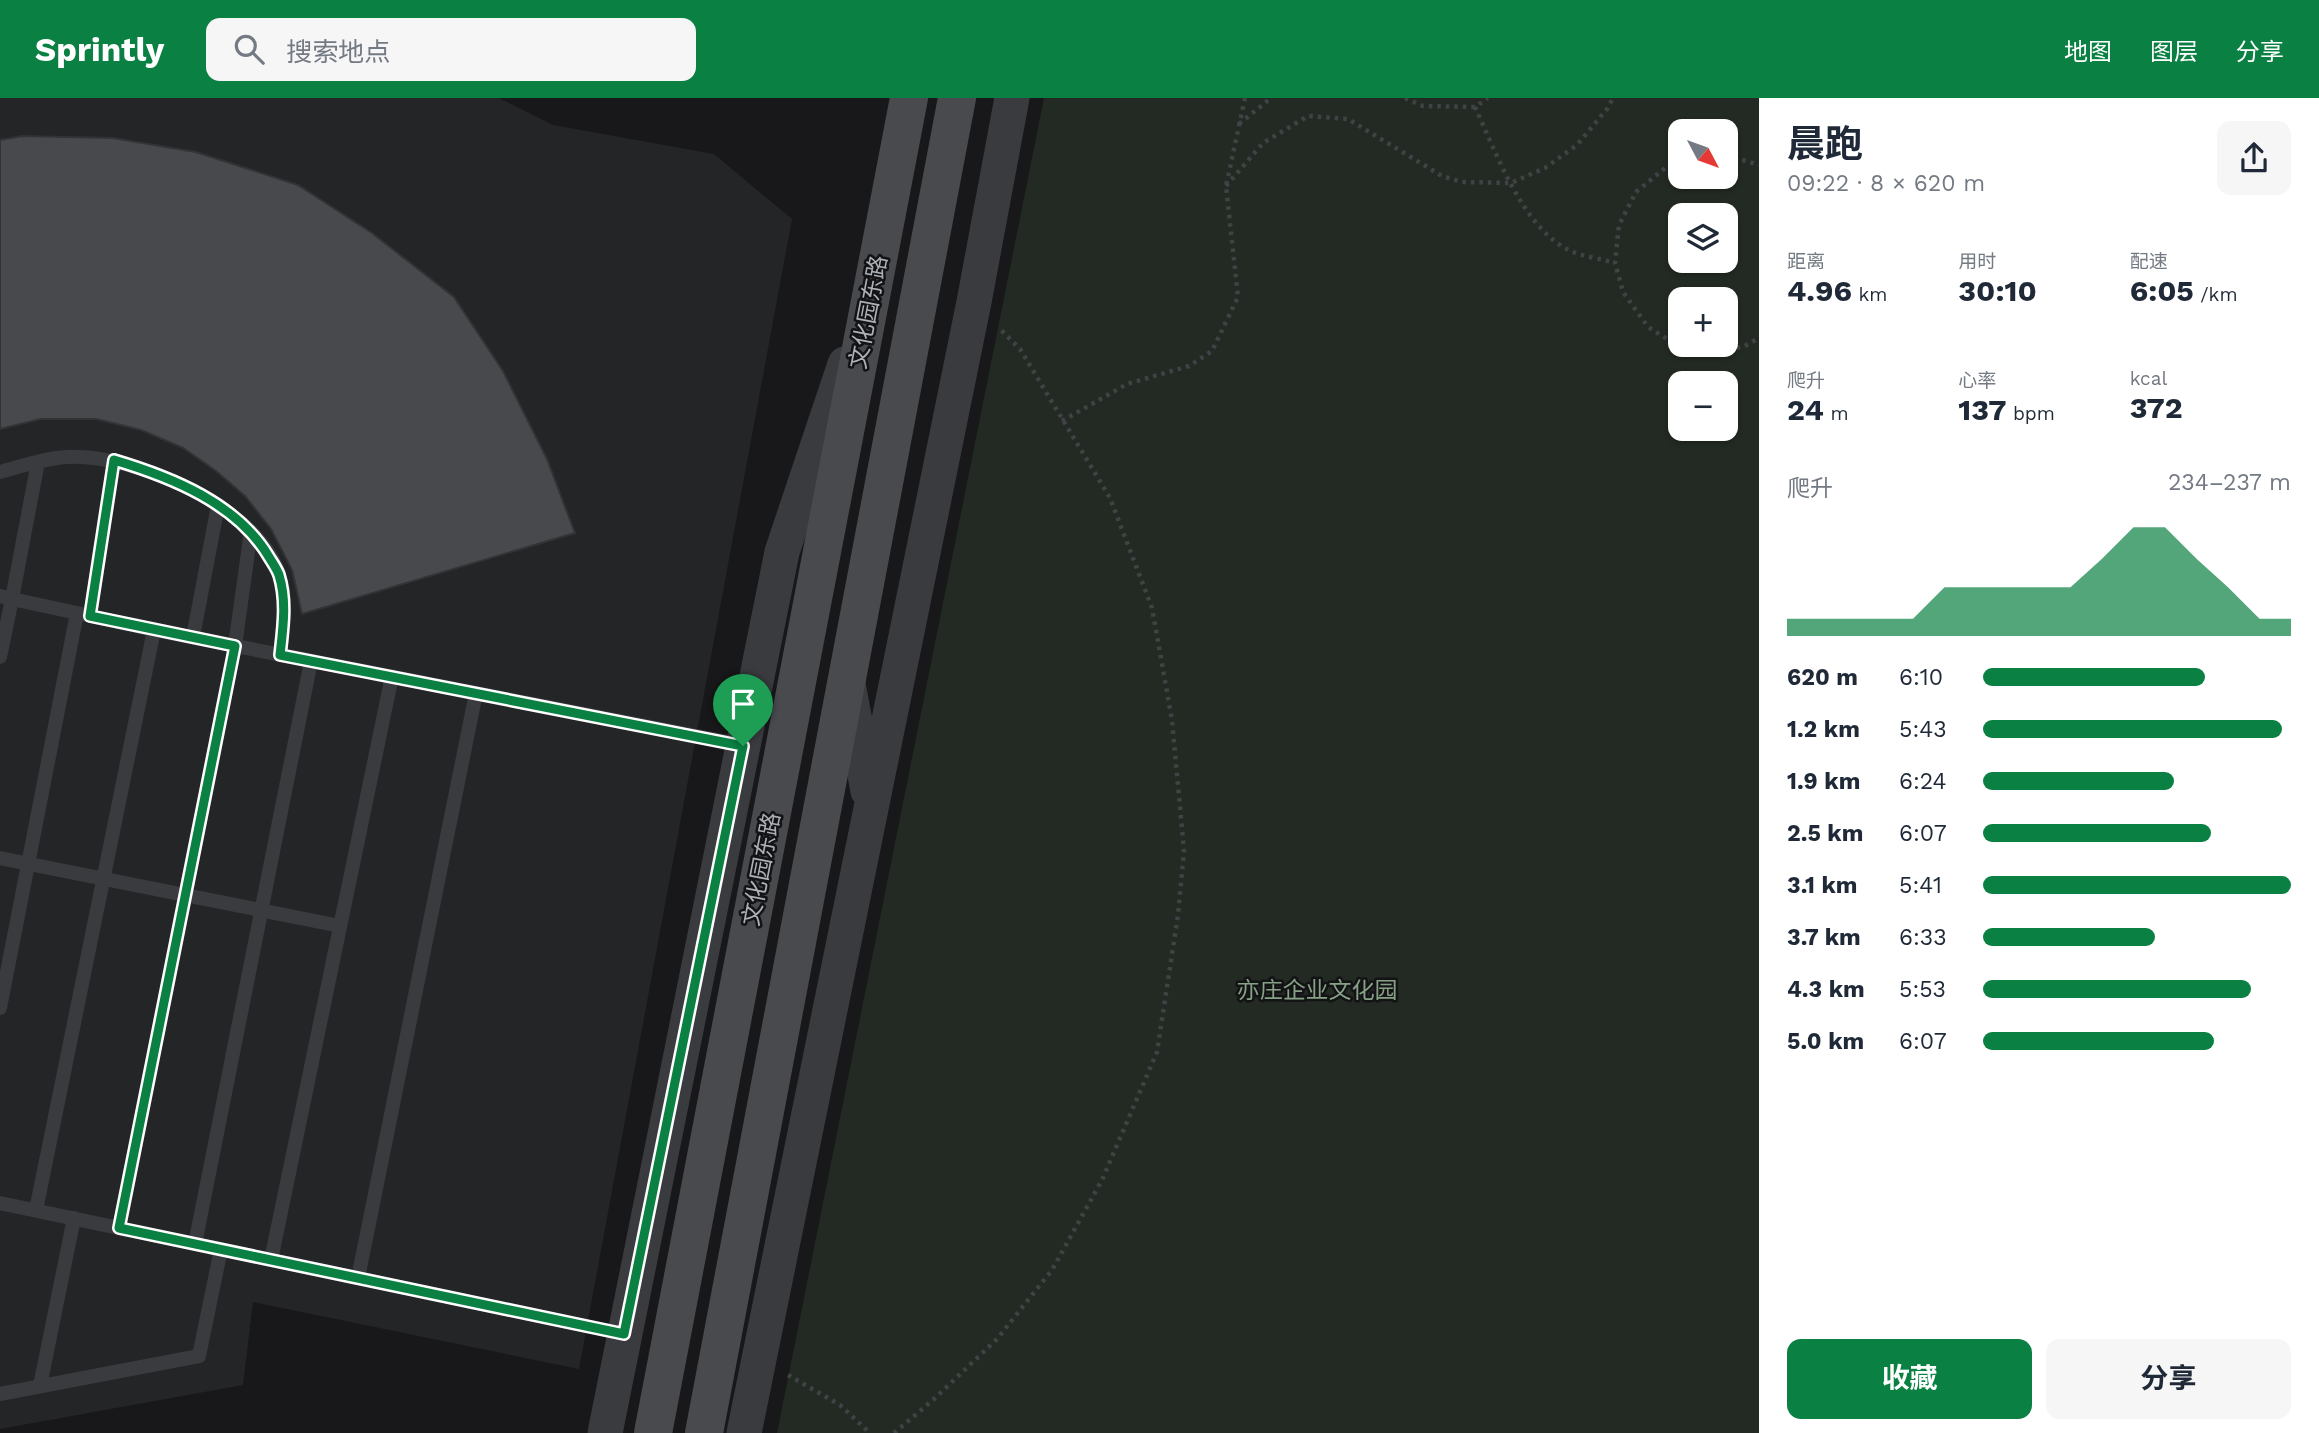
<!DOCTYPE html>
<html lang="zh">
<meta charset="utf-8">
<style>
body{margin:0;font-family:"Work Sans","Noto Sans SC",sans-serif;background:#f6f6f7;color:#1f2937;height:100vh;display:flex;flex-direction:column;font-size:26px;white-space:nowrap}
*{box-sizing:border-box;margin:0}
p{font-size:23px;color:#747a83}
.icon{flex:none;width:38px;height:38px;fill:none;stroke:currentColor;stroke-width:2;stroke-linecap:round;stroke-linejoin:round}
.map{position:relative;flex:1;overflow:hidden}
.side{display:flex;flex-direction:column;background:#fff;width:560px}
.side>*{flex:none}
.needle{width:46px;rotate:131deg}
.tools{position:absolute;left:1668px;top:21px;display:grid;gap:14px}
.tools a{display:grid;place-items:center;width:70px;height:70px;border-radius:14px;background:#fff;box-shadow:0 2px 5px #0004;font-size:35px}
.pin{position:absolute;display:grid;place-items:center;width:60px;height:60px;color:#fff;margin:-72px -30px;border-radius:50% 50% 50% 0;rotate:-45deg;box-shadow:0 0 7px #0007}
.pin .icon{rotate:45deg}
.round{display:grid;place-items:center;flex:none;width:74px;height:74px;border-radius:14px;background:#f6f6f7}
.summary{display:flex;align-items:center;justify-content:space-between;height:119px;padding:0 28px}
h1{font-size:38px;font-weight:700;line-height:52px}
.stats{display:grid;grid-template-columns:repeat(3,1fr);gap:10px;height:119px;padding:7px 28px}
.stats div{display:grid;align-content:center}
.stats b{font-size:30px;font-weight:700}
.stats small{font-size:19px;font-weight:400}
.stats p{font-size:19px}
.chart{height:196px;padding:14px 28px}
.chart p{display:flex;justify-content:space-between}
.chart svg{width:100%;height:126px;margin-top:7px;fill:#0b8043;opacity:.7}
.action{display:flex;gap:14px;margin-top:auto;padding:14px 28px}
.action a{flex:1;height:80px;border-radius:14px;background:#0b8043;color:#fff;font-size:28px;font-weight:700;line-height:80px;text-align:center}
.action a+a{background:#f6f6f7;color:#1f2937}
ul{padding:0 28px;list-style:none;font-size:23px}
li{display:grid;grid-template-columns:112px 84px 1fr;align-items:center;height:52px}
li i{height:18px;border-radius:9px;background:#0b8043}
header{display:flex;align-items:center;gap:42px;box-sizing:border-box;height:98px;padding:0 35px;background:#0b8043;color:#fff}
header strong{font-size:33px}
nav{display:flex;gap:38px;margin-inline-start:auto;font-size:24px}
.search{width:490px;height:63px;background:#f6f6f7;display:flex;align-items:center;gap:18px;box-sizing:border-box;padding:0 24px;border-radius:14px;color:#747a83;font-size:26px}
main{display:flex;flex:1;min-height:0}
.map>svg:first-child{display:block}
.built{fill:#242527}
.green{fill:#232a23;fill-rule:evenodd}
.building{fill:#47494c;stroke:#333336;stroke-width:2}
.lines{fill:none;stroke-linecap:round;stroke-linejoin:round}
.path{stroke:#404245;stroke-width:4.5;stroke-dasharray:3.5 5;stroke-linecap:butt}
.service{stroke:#3a3b3f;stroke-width:14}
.tertiary{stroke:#3a3b3f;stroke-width:35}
.secondary{stroke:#484a4e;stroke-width:38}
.route-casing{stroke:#fff;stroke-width:14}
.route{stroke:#0b8043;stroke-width:9}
.labels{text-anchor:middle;stroke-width:5;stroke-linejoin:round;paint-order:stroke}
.street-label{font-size:23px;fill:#acb1b8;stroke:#131315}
.park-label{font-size:23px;fill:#86a185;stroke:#131315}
</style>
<header>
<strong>Sprintly</strong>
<div class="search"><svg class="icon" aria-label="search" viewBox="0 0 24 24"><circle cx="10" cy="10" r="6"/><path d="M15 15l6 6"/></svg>搜索地点</div>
<nav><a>地图</a><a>图层</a><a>分享</a></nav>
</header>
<main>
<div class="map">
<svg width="1759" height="1335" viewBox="0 0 1759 1335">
<rect width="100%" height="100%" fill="#18181a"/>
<path class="built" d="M 0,0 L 499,0 L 553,27 L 714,56 L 792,121 L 579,1271 L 253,1204 L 243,1287 L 0,1331 Z"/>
<path class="green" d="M 1044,0 L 1759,0 L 1759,1335 L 777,1335 ZM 1680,33 L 1726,33 L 1726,79 L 1680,79 ZM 1680,117 L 1726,117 L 1726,163 L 1680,163 ZM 1680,201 L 1726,201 L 1726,247 L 1680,247 ZM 1680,285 L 1726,285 L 1726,331 L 1680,331 Z"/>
<path class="building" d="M 22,38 L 113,40 L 196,54 L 298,87 L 372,135 L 454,199 L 503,273 L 547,361 L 575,435 L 302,516 L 292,472 L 271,431 L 245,398 L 216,373 L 183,350 L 141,332 L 96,321 L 41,321 L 0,331 L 0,42 Z"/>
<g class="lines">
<path class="path" d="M 1405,0 L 1423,8 L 1475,9 L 1488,0
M 1475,9 C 1496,54 1524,134 1573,154 C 1586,159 1602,161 1615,165
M 1239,26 L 1271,0
M 1726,57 L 1759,67
M 1680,63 L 1670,66 L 1636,94 L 1619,127 L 1615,165 L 1623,194 L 1648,229 L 1677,247 L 1714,253 L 1743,249 L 1759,240
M 1226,88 L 1263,45 L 1308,18 L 1348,21 L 1442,78 L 1462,84 L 1511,85 L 1545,70 L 1577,47 L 1607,11 L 1613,0
M 1062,323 L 1127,286 L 1189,268 L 1212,253 L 1238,199 L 1226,88 L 1245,0
M 788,1277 L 840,1307 L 870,1335
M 894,1335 L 933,1302 L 997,1241 L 1052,1172 L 1102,1082 L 1157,954 L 1178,817 L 1184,753 L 1172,622 L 1152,510 L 1110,400 L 1020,251 L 1001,232"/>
<path class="service" d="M 0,374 C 22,368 45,360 68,359 C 135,356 257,409 279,476 C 288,502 283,530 280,557
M 0,498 L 12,501 L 38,364
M 90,518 L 114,362
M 193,539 L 218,407
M 0,559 L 12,501 L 77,515
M 0,760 L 340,828
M 0,910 L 77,515 L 154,532 L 743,647
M 0,1105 L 624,1236
M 36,1112 L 154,532
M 119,1130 L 235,548 L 251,433
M 195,1146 L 311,563
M 271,1162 L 392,578
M 358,1180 L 476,595
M 40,1288 L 74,1120
M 0,1296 L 199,1258 L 221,1151"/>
<path class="tertiary" d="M 848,586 L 868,693
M 605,1335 L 782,454 L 845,266
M 744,1335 L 974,204 L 1012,0"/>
<path class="secondary" d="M 653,1335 L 909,0
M 704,1335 L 957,0"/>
</g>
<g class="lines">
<defs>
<path id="route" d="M 114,362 C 171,379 237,405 269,459 C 272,464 277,471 279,477 C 287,503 283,530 280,557 L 743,648 L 624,1236 L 119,1130 L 235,548 L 90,518 Z"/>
</defs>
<use href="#route" class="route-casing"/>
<use href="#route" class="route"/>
</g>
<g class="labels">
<g class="street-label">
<text transform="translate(868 214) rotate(-79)" y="8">文化园东路</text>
<text transform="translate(761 771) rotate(-79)" y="8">文化园东路</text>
</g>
<g class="park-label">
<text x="1317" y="900">亦庄企业文化园</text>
</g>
</g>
</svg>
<div class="tools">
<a><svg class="needle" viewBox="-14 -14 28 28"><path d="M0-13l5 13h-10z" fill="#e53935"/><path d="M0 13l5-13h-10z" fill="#747a83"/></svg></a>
<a><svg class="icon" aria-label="layers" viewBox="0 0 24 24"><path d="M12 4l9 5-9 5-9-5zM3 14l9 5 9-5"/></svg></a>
<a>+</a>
<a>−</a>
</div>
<div class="pin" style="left:743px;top:648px;background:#1e9e55"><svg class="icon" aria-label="arrive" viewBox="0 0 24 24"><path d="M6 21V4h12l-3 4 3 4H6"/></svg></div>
</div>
<section class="side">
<div class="summary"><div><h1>晨跑</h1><p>09:22 · 8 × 620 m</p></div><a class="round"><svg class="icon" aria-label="share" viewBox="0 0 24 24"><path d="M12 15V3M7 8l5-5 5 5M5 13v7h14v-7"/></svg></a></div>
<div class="stats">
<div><p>距离</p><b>4.96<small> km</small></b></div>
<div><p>用时</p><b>30:10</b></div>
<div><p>配速</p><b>6:05<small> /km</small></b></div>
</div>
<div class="stats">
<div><p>爬升</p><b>24<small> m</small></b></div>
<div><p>心率</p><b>137<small> bpm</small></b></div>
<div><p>kcal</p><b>372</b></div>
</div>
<div class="chart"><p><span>爬升</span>234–237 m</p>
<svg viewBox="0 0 160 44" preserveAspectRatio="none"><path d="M0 44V38L10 38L20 38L30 38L40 38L50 27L60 27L70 27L80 27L90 27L100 17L110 6L120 6L130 17L140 27L150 38L160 38V44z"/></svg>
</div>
<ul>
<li><b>620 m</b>6:10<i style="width:72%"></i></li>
<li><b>1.2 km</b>5:43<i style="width:97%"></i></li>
<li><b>1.9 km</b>6:24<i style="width:62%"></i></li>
<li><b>2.5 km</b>6:07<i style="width:74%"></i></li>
<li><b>3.1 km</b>5:41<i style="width:100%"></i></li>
<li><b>3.7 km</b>6:33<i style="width:56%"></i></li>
<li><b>4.3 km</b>5:53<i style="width:87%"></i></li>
<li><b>5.0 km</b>6:07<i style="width:75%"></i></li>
</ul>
<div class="action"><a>收藏</a><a>分享</a></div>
</section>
</main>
